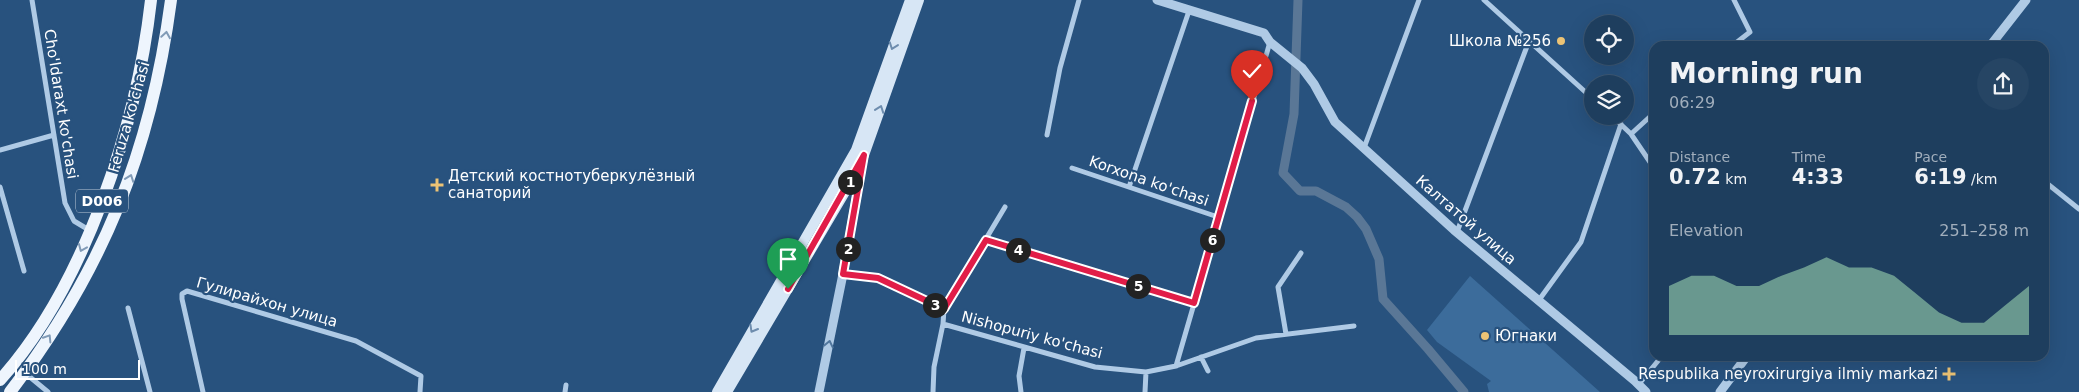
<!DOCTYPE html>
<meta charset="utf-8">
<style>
body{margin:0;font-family:"DejaVu Sans",sans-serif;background:#264564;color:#f1f3f6;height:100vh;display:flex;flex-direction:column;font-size:19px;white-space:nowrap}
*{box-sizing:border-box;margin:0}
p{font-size:16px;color:#a1aebc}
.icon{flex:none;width:28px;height:28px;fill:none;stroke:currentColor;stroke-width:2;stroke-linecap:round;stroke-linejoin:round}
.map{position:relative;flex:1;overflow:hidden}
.panel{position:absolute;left:1649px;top:41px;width:400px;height:320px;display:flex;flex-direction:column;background:#1e3e5e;border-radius:15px;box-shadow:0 5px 20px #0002,0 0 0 1px #3c5773}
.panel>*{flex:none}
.buttons{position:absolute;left:1584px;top:15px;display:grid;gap:10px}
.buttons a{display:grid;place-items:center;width:50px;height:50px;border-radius:50%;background:#1e3e5e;box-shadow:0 5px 20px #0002,0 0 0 1px #3c5773;font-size:25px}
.scale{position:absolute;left:15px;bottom:12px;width:125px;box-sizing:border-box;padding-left:5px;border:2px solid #fff;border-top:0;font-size:14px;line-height:18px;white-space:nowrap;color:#fff;-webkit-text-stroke:4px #28527e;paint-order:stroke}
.pin{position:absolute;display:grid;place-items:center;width:42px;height:42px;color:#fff;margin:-51px -21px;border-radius:50% 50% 50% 0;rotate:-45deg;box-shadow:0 0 5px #0007}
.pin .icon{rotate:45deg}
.km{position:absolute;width:25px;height:25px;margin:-12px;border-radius:50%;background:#222;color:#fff;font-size:14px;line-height:25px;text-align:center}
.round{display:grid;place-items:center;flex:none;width:52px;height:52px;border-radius:26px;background:#264564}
.head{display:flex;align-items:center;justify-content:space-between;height:85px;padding:0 20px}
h1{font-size:28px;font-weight:700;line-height:38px}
.metrics{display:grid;grid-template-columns:repeat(3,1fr);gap:8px;height:85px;padding:5px 20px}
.metrics div{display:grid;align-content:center}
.metrics b{font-size:21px;font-weight:700}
.metrics small{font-size:14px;font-weight:400}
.metrics p{font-size:14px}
.chart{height:140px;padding:10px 20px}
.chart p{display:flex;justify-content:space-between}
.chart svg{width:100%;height:90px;margin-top:5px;fill:#8abfa5;opacity:.7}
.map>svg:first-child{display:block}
.green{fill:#3c6c9b}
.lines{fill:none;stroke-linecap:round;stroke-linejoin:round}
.canal{stroke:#5a7796;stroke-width:9}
.minor{stroke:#afcae5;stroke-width:5}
.tertiary{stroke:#afcae5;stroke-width:9}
.secondary{stroke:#d7e6f5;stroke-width:10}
.primary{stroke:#eef5fd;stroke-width:12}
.oneway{stroke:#819bb7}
.oneway2{stroke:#6e8dae}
.oneway3{stroke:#50769d}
.route-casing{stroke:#fff;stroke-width:10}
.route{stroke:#e11d48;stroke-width:6}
.poi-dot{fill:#ecc375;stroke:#28527e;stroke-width:2}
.labels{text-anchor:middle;stroke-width:4.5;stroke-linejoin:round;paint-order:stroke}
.shield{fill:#28527e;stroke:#becbd8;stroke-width:1}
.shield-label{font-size:14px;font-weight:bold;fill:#fff}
.poi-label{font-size:15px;fill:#fff;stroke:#28527e;text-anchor:end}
.street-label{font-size:15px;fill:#fff;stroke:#28527e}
</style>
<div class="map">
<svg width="2079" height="392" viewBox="0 0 2079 392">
<rect width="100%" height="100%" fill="#28527e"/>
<path class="green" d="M 1470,276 L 1600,392 L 1489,392 L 1487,384 L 1491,381 L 1437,342 L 1427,330 Z"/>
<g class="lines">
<path class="canal" d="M 1298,0 L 1294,114 L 1283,173 L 1300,191 L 1316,191 L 1346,207 L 1357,217 L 1366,229 L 1379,259 L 1383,299 L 1428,349 L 1464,392"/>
<path class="minor" d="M 32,0 L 65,203 L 74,221 L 89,230
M 1484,0 L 1592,98
M 1732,46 L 1750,32 L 1734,0
M 1612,116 L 1631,134 L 1654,168
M 1631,134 L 1654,113
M 1047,135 L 1060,68 L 1079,0
M 1364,148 L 1419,0
M 0,150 L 54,135
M 1072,168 L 1218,217
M 2044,181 L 2079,209
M 0,187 L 24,271
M 1129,187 L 1189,11
M 1457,232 L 1529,41
M 985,240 L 1194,303
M 843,274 L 878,278 L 944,309 L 943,324 L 1095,367 L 1146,372 L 1176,366 L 1256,338 L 1354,326
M 1539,300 L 1581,242 L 1621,124
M 128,308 L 150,392
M 944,309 L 1005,207
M 1286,334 L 1278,287 L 1301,253
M 1201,357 L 1208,371
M 1176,366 L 1270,42
M 25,373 L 48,392
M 1639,384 L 1662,356
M 203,392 L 182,299 L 182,294 L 187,291 L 356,341 L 421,376 L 420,392
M 565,392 L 566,385
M 933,392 L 934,367 L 943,324
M 1021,392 L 1019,376 L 1024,348
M 1145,392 L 1146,372"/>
<path class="tertiary" d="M 1157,0 L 1264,33 L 1270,42 L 1302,68 L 1314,84 L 1335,122 L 1454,230 L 1635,381 L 1646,392
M 1990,46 L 2026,0
M 819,392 L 843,274 L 863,160
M 1720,392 L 1747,356"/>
<path class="secondary" d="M 717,392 L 856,150 L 910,0
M 727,392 L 848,187 L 864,155 L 919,0"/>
<path class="primary" d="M 0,380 C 85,286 137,124 151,0
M 10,392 C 103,271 151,151 171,0"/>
</g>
<defs><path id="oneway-chevron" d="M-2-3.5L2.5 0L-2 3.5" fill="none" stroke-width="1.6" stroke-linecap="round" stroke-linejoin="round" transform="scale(1.25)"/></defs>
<g class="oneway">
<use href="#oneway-chevron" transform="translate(166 35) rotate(-81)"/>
<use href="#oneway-chevron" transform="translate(130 178) rotate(-70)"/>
<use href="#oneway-chevron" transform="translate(82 248) rotate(113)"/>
<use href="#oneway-chevron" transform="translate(48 338) rotate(-58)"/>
</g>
<g class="oneway2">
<use href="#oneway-chevron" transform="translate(893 46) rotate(110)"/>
<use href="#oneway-chevron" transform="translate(880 109) rotate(-70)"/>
<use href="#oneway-chevron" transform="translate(753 329) rotate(120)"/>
</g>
<use class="oneway3" href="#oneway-chevron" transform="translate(829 344) rotate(-78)"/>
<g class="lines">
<defs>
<path id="route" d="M 788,289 L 864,155 L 843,274 L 878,278 L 944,309 L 986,240 L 1194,303 L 1252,101"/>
</defs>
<use href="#route" class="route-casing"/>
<use href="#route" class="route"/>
</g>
<g class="poi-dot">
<circle cx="1561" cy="41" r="5"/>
<path d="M434.5 177.5h5v5h5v5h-5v5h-5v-5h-5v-5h5z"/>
<circle cx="1485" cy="336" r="5"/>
<path d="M1946.5 366.5h5v5h5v5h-5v5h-5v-5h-5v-5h5z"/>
</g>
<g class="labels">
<rect class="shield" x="76" y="189.5" width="52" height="23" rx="4"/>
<g class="shield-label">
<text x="102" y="206">D006</text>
</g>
<g class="poi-label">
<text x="1551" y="46">Школа №256</text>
<text x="448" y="181" text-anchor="start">Детский костнотуберкулёзный<tspan x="448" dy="17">санаторий</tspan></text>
<text x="1495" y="341" text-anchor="start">Югнаки</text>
<text x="1938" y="379">Respublika neyroxirurgiya ilmiy markazi</text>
</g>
<g class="street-label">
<text transform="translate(61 104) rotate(81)" y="5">Cho'ldaraxt ko'chasi</text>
<text transform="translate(129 117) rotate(-74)" y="5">Feruza ko'chasi</text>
<text transform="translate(1149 181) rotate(19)" y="5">Korxona ko'chasi</text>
<text transform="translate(1466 220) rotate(41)" y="5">Калтатой улица</text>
<text transform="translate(267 302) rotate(16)" y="5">Гулирайхон улица</text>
<text transform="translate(1032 335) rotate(15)" y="5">Nishopuriy ko'chasi</text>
</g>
</g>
</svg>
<div class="buttons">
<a><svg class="icon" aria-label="locate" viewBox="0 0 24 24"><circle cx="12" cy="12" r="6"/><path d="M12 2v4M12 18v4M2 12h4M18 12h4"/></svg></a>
<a><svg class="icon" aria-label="layers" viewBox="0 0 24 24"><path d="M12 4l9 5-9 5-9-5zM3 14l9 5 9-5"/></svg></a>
</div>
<div class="scale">100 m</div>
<div class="pin" style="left:788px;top:289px;background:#1e9e55"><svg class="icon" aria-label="arrive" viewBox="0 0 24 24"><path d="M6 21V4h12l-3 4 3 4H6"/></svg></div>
<div class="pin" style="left:1252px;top:101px;background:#d93025"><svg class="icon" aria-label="check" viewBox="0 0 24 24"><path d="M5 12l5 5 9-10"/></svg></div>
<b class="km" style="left:850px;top:182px">1</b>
<b class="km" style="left:848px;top:249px">2</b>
<b class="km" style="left:935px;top:305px">3</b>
<b class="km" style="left:1018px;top:250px">4</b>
<b class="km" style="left:1138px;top:286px">5</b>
<b class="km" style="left:1212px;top:240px">6</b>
<section class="panel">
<div class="head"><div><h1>Morning run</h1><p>06:29</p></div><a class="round"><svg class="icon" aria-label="share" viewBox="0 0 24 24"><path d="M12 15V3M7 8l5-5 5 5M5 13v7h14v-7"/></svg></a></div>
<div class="metrics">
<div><p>Distance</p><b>0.72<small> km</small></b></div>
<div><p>Time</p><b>4:33</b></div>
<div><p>Pace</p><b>6:19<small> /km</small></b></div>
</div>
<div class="chart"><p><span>Elevation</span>251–258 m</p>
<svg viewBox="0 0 160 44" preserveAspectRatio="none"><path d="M0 44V20L10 15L20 15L30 20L40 20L50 15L60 11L70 6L80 11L90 11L100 15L110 24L120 33L130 38L140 38L150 29L160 20V44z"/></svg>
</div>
</section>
</div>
